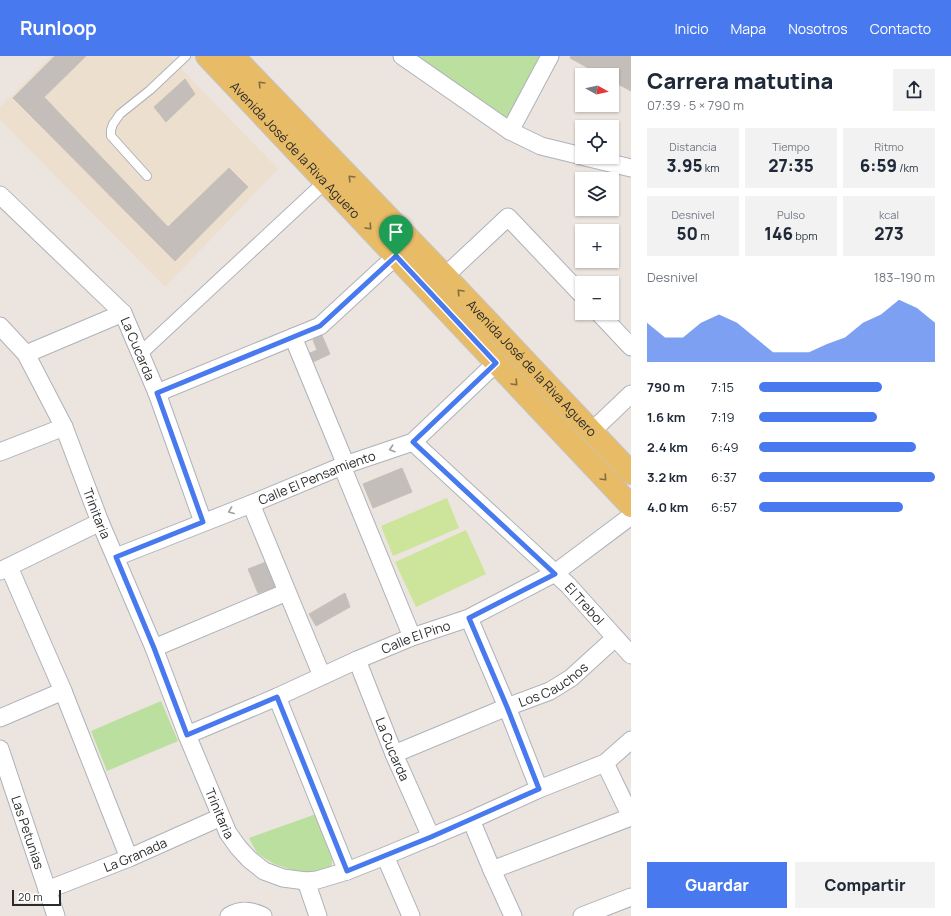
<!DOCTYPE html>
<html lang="es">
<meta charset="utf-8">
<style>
body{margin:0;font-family:Manrope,sans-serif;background:#f2f2f3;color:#1f2937;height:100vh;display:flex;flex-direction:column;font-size:15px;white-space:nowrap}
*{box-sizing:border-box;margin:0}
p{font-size:13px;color:#747a83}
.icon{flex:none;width:22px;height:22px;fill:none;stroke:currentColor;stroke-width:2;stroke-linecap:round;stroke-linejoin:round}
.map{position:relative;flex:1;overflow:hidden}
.sheet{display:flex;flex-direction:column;background:#fff;width:320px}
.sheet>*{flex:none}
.needle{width:26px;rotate:98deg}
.controls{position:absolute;left:575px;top:12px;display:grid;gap:8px}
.controls a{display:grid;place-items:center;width:44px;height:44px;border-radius:0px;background:#fff;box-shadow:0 1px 3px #0004;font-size:20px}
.scale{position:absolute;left:12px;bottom:10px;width:49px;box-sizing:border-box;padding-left:4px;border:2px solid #2b2b2b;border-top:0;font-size:11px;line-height:14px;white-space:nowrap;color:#2b2b2b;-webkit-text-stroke:3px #fff;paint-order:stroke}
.pin{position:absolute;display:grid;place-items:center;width:34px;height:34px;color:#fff;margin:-41px -17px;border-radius:50% 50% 50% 0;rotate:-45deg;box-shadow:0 0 4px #0007}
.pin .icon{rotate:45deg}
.round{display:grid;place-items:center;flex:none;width:42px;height:42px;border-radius:0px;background:#f2f2f3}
.head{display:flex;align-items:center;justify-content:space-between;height:68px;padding:0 16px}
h1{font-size:22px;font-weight:800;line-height:30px}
.metrics{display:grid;grid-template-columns:repeat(3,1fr);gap:6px;height:68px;padding:4px 16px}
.metrics div{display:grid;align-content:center;border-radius:0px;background:#f2f2f3;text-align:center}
.metrics b{font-size:17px;font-weight:800}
.metrics small{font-size:11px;font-weight:400}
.metrics p{font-size:11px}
.chart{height:112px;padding:8px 16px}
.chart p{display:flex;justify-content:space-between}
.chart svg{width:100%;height:72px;margin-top:4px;fill:#4879ee;opacity:.7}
.primary-button{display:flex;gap:8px;margin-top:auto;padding:8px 16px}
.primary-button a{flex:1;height:46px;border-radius:0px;background:#4879ee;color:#fff;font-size:16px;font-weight:800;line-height:46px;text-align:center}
.primary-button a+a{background:#f2f2f3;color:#1f2937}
ul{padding:0 16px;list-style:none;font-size:13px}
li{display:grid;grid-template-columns:64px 48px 1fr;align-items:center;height:30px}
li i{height:10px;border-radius:5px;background:#4879ee}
header{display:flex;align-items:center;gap:24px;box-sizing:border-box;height:56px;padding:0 20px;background:#4879ee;color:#fff}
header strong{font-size:19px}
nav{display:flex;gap:22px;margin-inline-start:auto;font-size:14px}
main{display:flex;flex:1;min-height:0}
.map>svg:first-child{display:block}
.education{fill:#ecdfce}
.park{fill:#bbdf9e}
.pitch{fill:#cde59a}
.building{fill:#c4beba;stroke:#c7c0b8}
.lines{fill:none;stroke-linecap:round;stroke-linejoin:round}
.service-casing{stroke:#aeb2ba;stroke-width:10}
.pedestrian-casing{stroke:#aeb2ba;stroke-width:15}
.minor-casing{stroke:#aeb2ba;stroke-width:19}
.primary-casing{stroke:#c4c4c4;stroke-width:24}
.service{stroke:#fff;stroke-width:8}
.pedestrian{stroke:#fff;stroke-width:13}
.minor{stroke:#fff;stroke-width:17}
.primary{stroke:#e8bc67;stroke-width:22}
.oneway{stroke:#806c46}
.oneway2{stroke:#a0a0a0}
.route-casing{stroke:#fff;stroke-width:8}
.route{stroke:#4879ee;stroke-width:5}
.labels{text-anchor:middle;stroke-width:3;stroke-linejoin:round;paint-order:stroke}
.street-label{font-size:13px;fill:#2b2b2b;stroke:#fff}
</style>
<header>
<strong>Runloop</strong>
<nav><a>Inicio</a><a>Mapa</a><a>Nosotros</a><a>Contacto</a></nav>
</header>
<main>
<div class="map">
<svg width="631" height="860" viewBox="0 0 631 860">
<rect width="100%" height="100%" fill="#ece4de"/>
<path class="education" d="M 51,0 L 169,0 L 278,113 L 165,231 L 0,64 L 0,51 Z"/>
<path class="park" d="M 415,0 L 543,0 L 508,65 Z
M 161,645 L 178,685 L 107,715 L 91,675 Z
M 316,758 L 333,798 L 331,812 L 311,820 L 274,808 L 257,797 L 249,782 Z"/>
<path class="pitch" d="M 447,442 L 459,472 L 393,500 L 381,470 Z
M 466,474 L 486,518 L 416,551 L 395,506 Z"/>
<path class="building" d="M 55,0 L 86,0 L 28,57 L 13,42 Z
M 571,0 L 631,0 L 631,35 L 612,25 L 612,19 L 601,19 L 570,2 Z
M 185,23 L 195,38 L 166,66 L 154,51 Z
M 44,41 L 168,171 L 160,190 L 28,57 Z
M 229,112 L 248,131 L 175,205 L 160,190 L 168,171 Z
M 321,277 L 330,298 L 311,307 L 308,298 L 317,294 L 313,284 Z
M 402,412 L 412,436 L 373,452 L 363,428 Z
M 271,504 L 280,529 L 258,537 L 248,513 Z
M 345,537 L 350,551 L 316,570 L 309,558 Z"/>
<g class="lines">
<defs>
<path id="service" d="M 147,120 L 111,80 L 111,74 L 113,68 L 120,58 L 150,34 L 186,0"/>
<path id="pedestrian" d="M 141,297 L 326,125"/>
<g id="minor">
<path d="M 402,0 L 510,75 L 541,90 L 582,100"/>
<path d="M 510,75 L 550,0"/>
<path d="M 585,101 L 631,112"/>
<path id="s1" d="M 0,139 L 123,257 L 157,337 L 203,466"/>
<path d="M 445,220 L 508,161 L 582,239"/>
<path d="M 599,257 L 631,291"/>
<path id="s2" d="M 0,270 L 26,298 L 64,371 L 100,466 L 154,592 L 187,679 L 228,777 L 238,791 L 249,803 L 264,815 L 283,822 L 306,825 L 317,824 L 347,815 L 385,800 L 471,764 L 539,733 L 605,707 L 631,684"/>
<path d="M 293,281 L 346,409"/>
<path d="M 26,298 L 123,257"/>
<path d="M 157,337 L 320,270 L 396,200"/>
<path d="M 591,376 L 631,338"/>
<path id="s3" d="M 413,386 L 568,529 L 631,599"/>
<path d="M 0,396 L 64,371"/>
<path d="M 342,410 L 412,581"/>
<path d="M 251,448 L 322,620"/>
<path id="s4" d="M 116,501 L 251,448 L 342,410 L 413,386 L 496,307"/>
<path d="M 9,511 L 63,635 L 129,802"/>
<path d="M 0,515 L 100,466"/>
<path d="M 469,562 L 507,651 L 539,733"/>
<path d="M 154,592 L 287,536"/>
<path id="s5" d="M 357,604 L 394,698 L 431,781"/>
<path d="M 277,641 L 347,815"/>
<path d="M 0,662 L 63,635"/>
<path id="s6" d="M 187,679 L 277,641 L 357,604 L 412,581 L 469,562 L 555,517 L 631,460"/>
<path id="s7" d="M 0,693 L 56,860"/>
<path id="s8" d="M 394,698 L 507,651 L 550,635 L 571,622 L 615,582"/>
<path d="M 605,707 L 631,761"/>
<path d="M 471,764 L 492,814 L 513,860"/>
<path d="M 385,800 L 411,860"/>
<path d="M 492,814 L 631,761"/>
<path d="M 306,825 L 318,860"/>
<path id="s9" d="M 47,834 L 129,802 L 221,761"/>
<path d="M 229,860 C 241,853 251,854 263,860"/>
<path d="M 582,860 L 631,841"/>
</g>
<g id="primary">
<path id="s10" d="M 207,0 L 631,450"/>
<path id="s11" d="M 233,0 L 445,220 L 631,417"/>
</g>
</defs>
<use href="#service" class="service-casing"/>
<use href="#pedestrian" class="pedestrian-casing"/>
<use href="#minor" class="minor-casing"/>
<use href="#primary" class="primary-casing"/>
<use href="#service" class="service"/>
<use href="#pedestrian" class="pedestrian"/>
<use href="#minor" class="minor"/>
<use href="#primary" class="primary"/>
</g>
<defs><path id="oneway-chevron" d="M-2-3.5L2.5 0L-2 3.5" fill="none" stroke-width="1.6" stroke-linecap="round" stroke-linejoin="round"/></defs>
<g class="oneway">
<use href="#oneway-chevron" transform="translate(261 28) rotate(-134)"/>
<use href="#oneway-chevron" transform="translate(351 122) rotate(-134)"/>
<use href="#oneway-chevron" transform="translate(369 171) rotate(47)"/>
<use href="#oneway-chevron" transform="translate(460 236) rotate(-133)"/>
<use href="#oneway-chevron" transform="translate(515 327) rotate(47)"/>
<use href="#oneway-chevron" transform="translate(604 422) rotate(47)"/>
</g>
<g class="oneway2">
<use href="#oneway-chevron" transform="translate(392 393) rotate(162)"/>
<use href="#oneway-chevron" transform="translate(231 455) rotate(159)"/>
</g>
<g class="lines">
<defs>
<path id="route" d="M 396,200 L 496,307 L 413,386 L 555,518 L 469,562 L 507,651 L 539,733 L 431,781 L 347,815 L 277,641 L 187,679 L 154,592 L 116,501 L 203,466 L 157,337 L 320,270 Z"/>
</defs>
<use href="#route" class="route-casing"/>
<use href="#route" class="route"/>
</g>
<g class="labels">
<g class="street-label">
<text dy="5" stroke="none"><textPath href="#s10" startOffset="129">Avenida José de la Riva Aguero</textPath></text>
<text dy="5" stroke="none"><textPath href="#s1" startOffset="209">La Cucarda</textPath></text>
<text dy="5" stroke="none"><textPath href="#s11" startOffset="432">Avenida José de la Riva Aguero</textPath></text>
<text dy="5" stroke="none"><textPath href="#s4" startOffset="216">Calle El Pensamiento</textPath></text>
<text dy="5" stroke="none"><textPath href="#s2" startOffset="213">Trinitaria</textPath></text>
<text dy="5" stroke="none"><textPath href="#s3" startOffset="236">El Trebol</textPath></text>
<text dy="5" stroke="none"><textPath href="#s6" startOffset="249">Calle El Pino</textPath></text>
<text dy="5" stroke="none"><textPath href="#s8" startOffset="174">Los Cauchos</textPath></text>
<text dy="5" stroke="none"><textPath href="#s5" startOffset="96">La Cucarda</textPath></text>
<text dy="5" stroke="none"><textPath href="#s2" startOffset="537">Trinitaria</textPath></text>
<text dy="5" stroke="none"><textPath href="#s7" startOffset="88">Las Petunias</textPath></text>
<text dy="5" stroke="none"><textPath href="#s9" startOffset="95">La Granada</textPath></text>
</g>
</g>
</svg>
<div class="controls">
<a><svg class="needle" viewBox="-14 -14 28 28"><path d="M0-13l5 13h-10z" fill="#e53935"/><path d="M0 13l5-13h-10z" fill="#747a83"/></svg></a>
<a><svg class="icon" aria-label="locate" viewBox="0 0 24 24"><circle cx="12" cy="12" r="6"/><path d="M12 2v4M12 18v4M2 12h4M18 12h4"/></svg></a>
<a><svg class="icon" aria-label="layers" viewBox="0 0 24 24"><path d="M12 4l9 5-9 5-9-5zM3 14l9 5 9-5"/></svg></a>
<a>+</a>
<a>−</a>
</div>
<div class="scale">20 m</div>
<div class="pin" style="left:396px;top:200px;background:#1e9e55"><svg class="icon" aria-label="arrive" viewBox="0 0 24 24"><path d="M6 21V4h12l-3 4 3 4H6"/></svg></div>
</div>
<section class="sheet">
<div class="head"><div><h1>Carrera matutina</h1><p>07:39 · 5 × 790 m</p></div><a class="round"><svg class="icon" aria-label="share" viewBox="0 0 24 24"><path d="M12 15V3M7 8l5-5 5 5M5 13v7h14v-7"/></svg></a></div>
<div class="metrics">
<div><p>Distancia</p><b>3.95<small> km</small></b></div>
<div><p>Tiempo</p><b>27:35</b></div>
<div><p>Ritmo</p><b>6:59<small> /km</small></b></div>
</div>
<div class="metrics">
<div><p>Desnivel</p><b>50<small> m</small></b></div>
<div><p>Pulso</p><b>146<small> bpm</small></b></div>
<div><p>kcal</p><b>273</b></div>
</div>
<div class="chart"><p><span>Desnivel</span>183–190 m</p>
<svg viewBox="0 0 160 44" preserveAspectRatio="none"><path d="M0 44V20L10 29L20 29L30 20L40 15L50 20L60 29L70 38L80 38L90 38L100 33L110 29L120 20L130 15L140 6L150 11L160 20V44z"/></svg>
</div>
<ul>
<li><b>790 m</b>7:15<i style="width:70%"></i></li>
<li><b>1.6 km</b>7:19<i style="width:67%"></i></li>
<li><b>2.4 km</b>6:49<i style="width:89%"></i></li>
<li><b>3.2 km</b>6:37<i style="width:100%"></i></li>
<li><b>4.0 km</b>6:57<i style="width:82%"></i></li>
</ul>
<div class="primary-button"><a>Guardar</a><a>Compartir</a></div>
</section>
</main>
